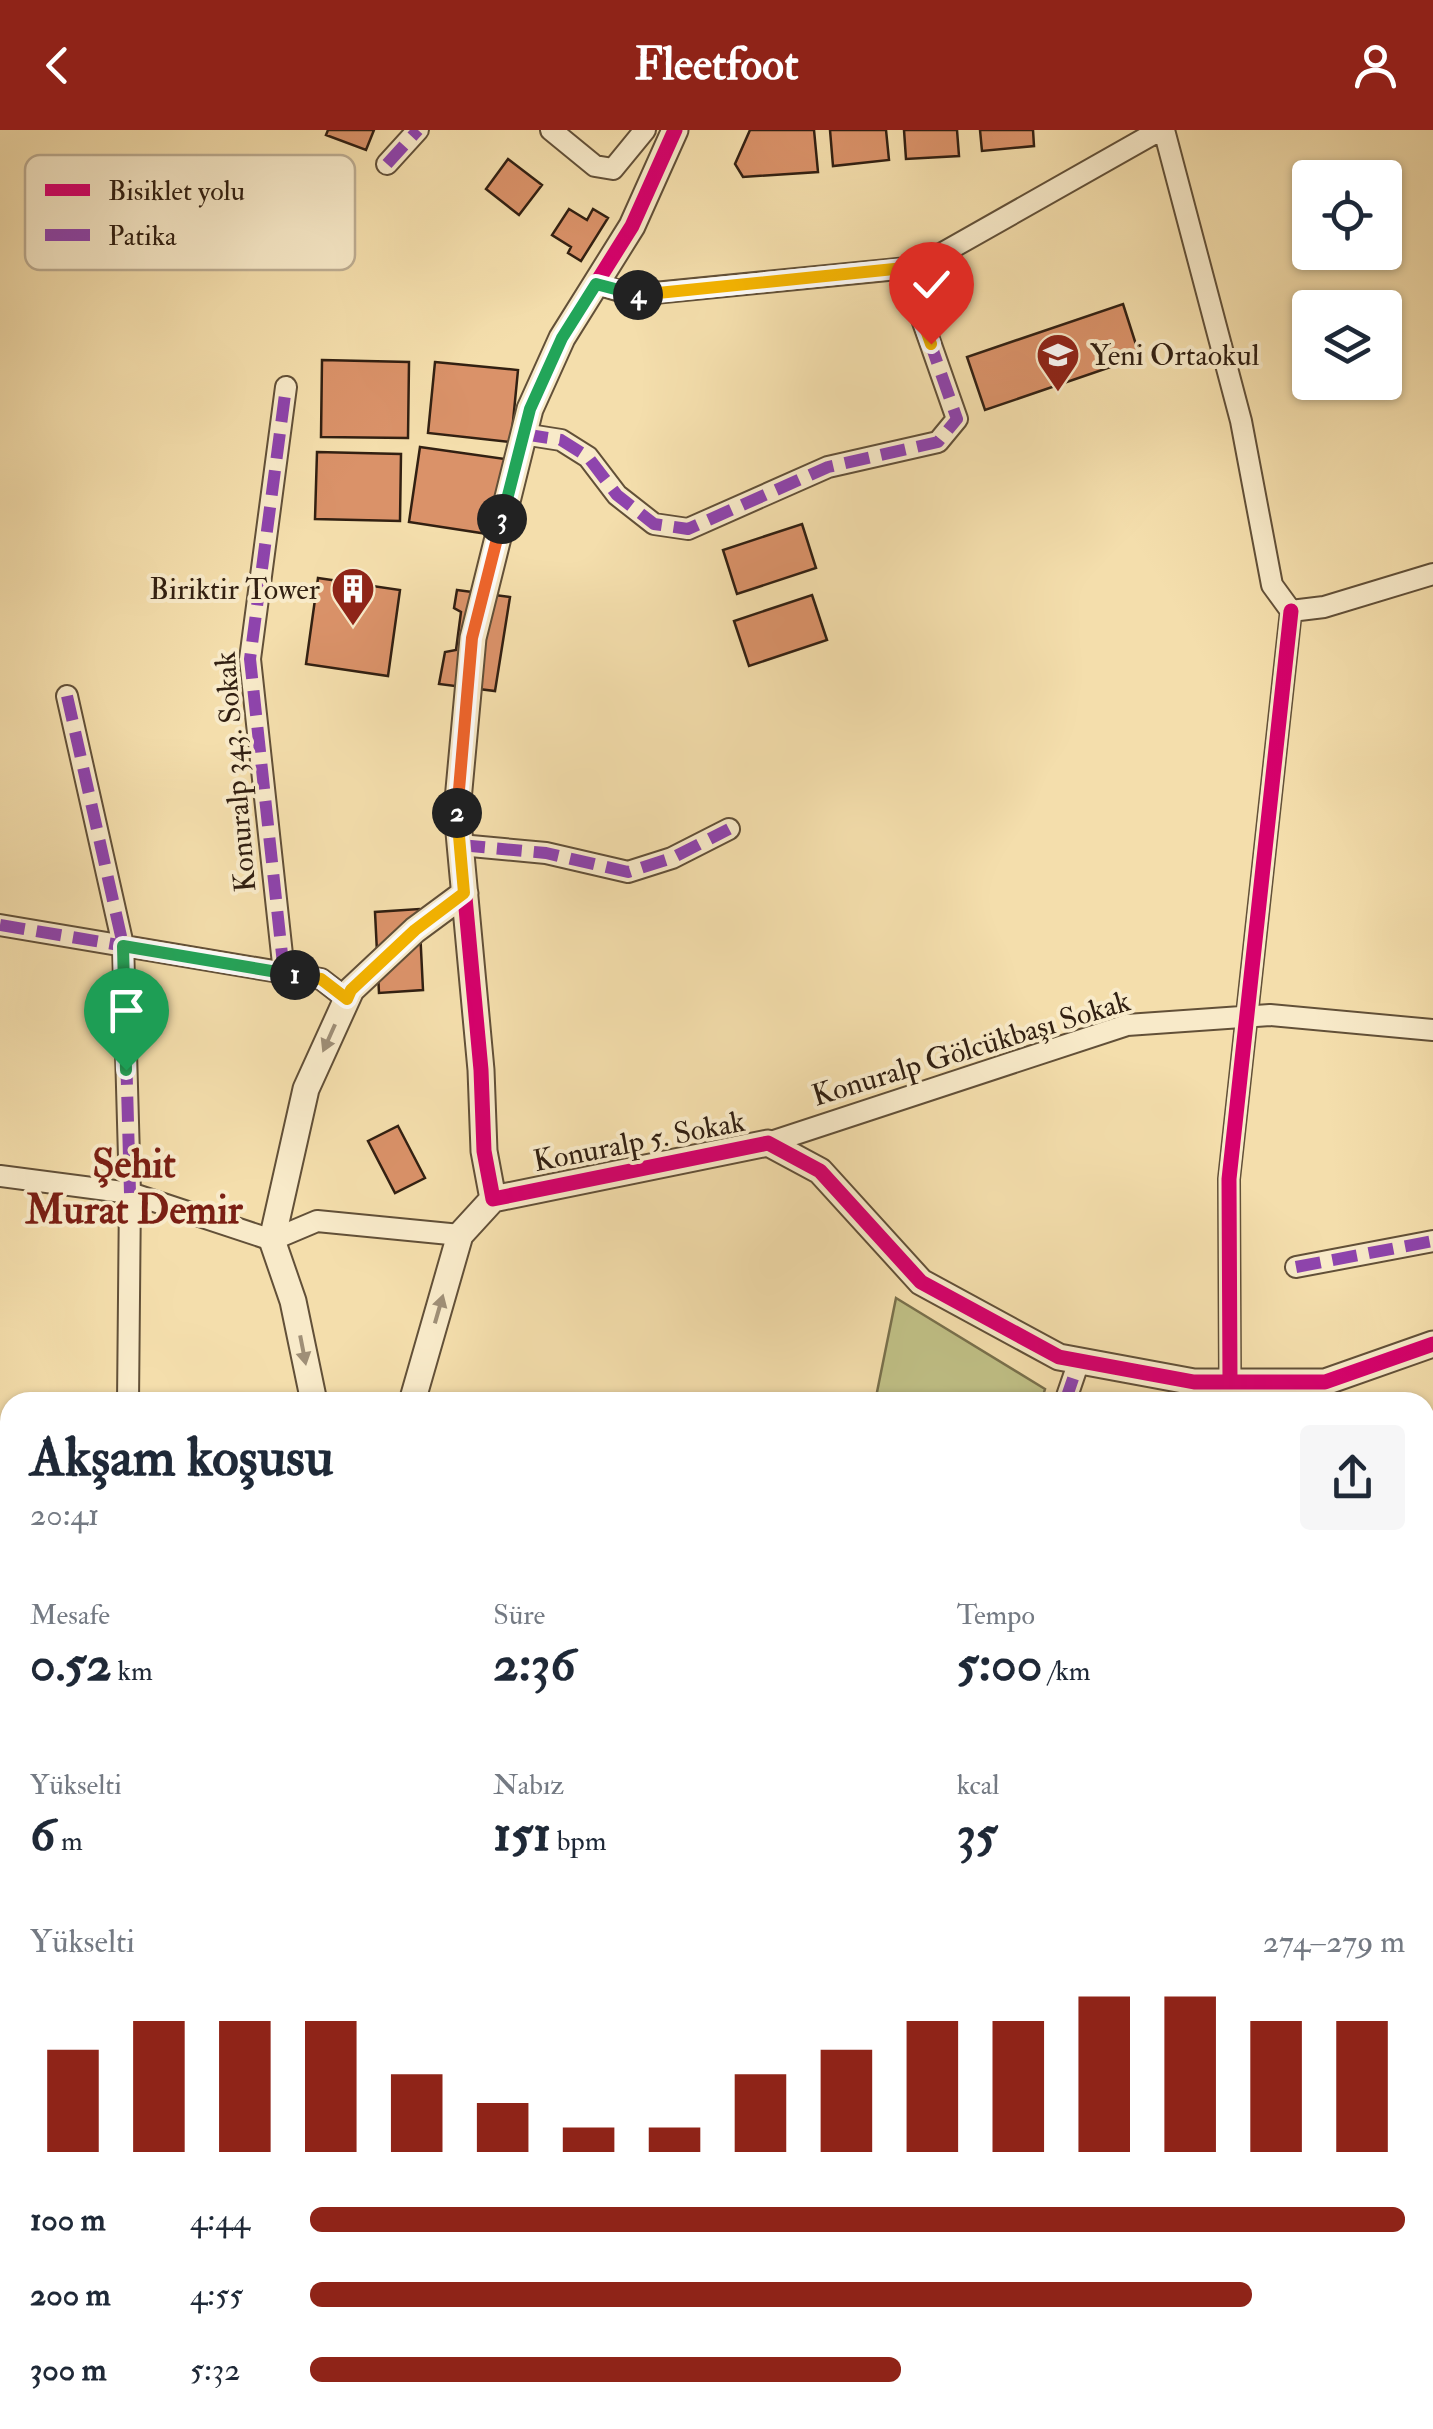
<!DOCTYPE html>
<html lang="tr">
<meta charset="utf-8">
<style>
body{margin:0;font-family:"IM FELL Double Pica",serif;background:#f6f6f7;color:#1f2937;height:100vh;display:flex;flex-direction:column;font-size:38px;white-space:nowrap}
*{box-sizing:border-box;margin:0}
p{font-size:32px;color:#747a83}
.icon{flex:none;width:55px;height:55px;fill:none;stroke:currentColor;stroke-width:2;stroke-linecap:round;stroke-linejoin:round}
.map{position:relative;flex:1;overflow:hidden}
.drawer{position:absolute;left:0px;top:1262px;width:1435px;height:1038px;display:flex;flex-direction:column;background:#fff;border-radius:30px 30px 0 0;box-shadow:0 2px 8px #0004}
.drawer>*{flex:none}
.tools{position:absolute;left:1292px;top:30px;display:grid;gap:20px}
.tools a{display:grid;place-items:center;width:110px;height:110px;border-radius:10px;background:#fff;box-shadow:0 2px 8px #0004;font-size:50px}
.pin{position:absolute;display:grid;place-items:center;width:85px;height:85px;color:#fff;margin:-102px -42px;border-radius:50% 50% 50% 0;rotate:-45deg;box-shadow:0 0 10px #0007}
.pin .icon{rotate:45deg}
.km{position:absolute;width:50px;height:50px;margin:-25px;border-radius:50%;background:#222;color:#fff;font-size:28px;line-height:50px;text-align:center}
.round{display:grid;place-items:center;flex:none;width:105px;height:105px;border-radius:10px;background:#f6f6f7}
.overview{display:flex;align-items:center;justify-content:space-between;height:170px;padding:0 30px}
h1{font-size:55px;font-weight:800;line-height:75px}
.stats{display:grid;grid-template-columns:repeat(3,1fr);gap:15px;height:170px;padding:10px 30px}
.stats div{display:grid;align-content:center}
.stats b{font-size:50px;font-weight:800}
.stats small{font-size:28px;font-weight:400}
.stats p{font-size:28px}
.chart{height:280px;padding:20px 30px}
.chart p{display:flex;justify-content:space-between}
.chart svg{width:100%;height:180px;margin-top:10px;stroke:#8f2418;stroke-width:6}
ul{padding:0 30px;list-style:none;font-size:32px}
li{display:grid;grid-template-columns:160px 120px 1fr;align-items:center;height:75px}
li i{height:25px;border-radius:12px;background:#8f2418}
header{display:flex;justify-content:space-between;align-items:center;height:130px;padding:0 30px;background:#8f2418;color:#fff;font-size:45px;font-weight:800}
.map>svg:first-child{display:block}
.green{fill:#c0c086;stroke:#79704c;stroke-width:2.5}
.building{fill:#da9269;stroke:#322012;stroke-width:2.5}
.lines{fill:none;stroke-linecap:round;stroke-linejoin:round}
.minor-casing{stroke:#625038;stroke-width:24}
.tertiary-casing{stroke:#625038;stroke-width:29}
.minor{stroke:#f8eac9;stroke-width:20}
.tertiary{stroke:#f8eac9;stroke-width:25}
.quiet{stroke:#8e44ad;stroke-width:12;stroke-dasharray:25 12;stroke-linecap:butt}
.cycleway-casing{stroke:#f8eac9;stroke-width:21}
.cycleway{stroke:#d6006c;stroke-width:15}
.oneway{fill:#9f8f77}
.split-1-casing{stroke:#fff;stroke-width:20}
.split-2-casing{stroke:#fff;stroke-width:20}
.split-3-casing{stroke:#fff;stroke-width:20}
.split-4-casing{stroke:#fff;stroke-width:20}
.split-5-casing{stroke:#fff;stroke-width:20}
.split-1{stroke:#22a559;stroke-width:12}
.split-2{stroke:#f5b400;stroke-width:12}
.split-3{stroke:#f0652b;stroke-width:12}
.split-4{stroke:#22a559;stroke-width:12}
.split-5{stroke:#f5b400;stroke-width:12}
.labels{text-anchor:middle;stroke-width:8;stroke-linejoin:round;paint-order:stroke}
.poi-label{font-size:30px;fill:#322012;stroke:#f8eac9;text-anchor:start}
.street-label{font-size:30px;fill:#322012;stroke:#f8eac9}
.district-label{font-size:40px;font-weight:bold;fill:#7a1f14;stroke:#f8eac9}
.key{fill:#f8eac9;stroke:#bdad92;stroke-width:2.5}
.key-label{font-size:28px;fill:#322012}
</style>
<header><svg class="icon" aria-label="back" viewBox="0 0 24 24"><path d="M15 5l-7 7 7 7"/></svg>Fleetfoot<svg class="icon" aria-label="person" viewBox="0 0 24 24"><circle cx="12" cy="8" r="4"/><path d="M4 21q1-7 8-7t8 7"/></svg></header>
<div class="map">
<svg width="1433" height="2299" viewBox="0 0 1433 2299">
<rect width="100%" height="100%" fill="#f4deac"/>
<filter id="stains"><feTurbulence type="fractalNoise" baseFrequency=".002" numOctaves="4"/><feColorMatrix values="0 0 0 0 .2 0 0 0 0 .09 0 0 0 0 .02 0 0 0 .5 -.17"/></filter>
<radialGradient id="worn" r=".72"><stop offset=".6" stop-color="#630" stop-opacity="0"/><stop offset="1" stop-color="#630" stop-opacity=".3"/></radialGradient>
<path class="green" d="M 896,1168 L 1045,1259 L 1041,1272 L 875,1272 Z"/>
<path class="building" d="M 328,0 L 374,0 L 366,20 L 326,5 Z
M 750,0 L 814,0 L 818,42 L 743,47 L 735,34 Z
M 830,0 L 886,0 L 889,30 L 833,36 Z
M 904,0 L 957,0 L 959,26 L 906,29 Z
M 980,0 L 1033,0 L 1034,16 L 982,21 Z
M 508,29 L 542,55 L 519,85 L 486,59 Z
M 569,79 L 587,90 L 593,79 L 608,88 L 581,131 L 568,123 L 571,117 L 552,105 Z
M 1123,174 L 1140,227 L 985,280 L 967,227 Z
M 322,230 L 409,232 L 408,308 L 321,307 Z
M 435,232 L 518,240 L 511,312 L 428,303 Z
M 420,317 L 505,329 L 494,405 L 409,392 Z
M 317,322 L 401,324 L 400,391 L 315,389 Z
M 802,394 L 816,438 L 737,464 L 723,420 Z
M 318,448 L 400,460 L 388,546 L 306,534 Z
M 457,460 L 510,467 L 495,561 L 439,554 L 445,522 L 456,520 L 461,482 L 454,478 Z
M 812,465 L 827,510 L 749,536 L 734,491 Z
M 419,779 L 423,860 L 379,863 L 375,782 Z
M 398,996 L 425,1048 L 395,1063 L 368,1011 Z
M 1426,1874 L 1433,1878 L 1433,1919 L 1425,1914 Z
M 1425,1931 L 1433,1935 L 1433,1969 L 1425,1966 Z
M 1148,2290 L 1199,2290 L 1197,2299 L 1146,2299 Z
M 1211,2290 L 1285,2290 L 1283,2299 L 1210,2299 Z"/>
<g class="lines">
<defs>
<path id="minor" d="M 551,0 L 595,36 L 613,39 L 645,0
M 1164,0 L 1241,291 L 1272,455 L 1291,481 L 1324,477 L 1433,444
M 387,34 L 418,0
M 596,154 L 634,165 L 918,137 L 1160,0
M 523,304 L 561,310 L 588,327 L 617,365 L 654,394 L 688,399 L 828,337 L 938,312 L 957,289 L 904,138
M 67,566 L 123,815 L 130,1063 L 128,1272
M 460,715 L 546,723 L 628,742 L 672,728 L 729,699
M 0,795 L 321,849 L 347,869
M 284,843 L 250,529 L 286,257
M 768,1013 L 1127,895 L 1270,885 L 1433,900
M 0,1046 L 130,1063 L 272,1110 L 317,1091 L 460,1105
M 1296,1137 L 1433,1111
M 1230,1252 L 1229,1049 L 1291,481
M 1065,1272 L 1079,1231
M 1425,1404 L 1433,1403
M 1425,1573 L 1433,1570
M 0,1671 L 10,1670
M 1425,1763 L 1433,1760
M 0,1992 L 10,1993
M 358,2290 L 383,2299
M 770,2290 L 778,2299
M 1126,2299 L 1128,2290
M 1310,2299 L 1312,2290"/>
<path id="tertiary" d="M 493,1069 L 484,1021 L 481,940 L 457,681 L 473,508 L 530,279 L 562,208 L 632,96 L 675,0
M 493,1069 L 768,1013 L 820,1041 L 921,1152 L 1059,1227 L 1194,1252 L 1325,1252 L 1433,1214
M 314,1272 L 293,1171 L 272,1110 L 306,959 L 351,860 L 415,800 L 465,763
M 412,1272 L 460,1105 L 493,1069
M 1425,1510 L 1433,1506
M 348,2299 L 349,2290
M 636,2299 L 637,2290"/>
</defs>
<use href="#minor" class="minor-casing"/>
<use href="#tertiary" class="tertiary-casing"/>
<use href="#minor" class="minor"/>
<use href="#tertiary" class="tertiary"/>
<path class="quiet" d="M 387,34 L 418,0
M 523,304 L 561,310 L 588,327 L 617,365 L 654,394 L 688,399 L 828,337 L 938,312 L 957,289 L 904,138
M 67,566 L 123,815 L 130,1063
M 460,715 L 546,723 L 628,742 L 672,728 L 729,699
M 0,795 L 321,849 L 347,869
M 284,843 L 250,529 L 286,257
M 1296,1137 L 1433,1111
M 1065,1272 L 1079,1231
M 1425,1404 L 1433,1403
M 1425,1763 L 1433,1760"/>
<defs>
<path id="cycleway" d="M 675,0 L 632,96 L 562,208 L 530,279 L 473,508 L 457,681 L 481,940 L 484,1021 L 493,1069 L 768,1013 L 820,1041 L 921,1152 L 1059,1227 L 1194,1252 L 1325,1252 L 1433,1214
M 1230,1252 L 1229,1049 L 1291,481"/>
</defs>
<use href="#cycleway" class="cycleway-casing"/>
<use href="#cycleway" class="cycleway"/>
</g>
<defs><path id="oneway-solid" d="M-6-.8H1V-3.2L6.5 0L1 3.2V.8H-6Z" transform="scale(2.5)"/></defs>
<g class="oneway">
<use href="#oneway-solid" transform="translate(329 908) rotate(114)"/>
<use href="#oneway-solid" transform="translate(439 1179) rotate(-74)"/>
<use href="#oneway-solid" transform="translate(303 1220) rotate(79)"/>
</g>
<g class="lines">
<defs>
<path id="split-1" d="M 126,940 L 123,816 L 295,845"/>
<path id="split-2" d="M 295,845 L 321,849 L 347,869 L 351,860 L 415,800 L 464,763 L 457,683"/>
<path id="split-3" d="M 457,683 L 472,508 L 502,389"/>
<path id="split-4" d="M 502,389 L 530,279 L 562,208 L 596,154 L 638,165"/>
<path id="split-5" d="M 638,165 L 904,138 L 931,214"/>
</defs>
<use href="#split-1" class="split-1-casing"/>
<use href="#split-2" class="split-2-casing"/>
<use href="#split-3" class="split-3-casing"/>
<use href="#split-4" class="split-4-casing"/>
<use href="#split-5" class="split-5-casing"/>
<use href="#split-1" class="split-1"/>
<use href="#split-2" class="split-2"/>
<use href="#split-3" class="split-3"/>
<use href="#split-4" class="split-4"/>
<use href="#split-5" class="split-5"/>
</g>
<defs>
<symbol id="school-pin" viewBox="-11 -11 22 30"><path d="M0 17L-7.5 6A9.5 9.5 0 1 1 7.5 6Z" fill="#8f2418" stroke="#f8eac9"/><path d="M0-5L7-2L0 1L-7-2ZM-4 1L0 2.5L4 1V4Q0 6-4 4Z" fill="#fff"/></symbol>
<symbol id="building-pin" viewBox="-11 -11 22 30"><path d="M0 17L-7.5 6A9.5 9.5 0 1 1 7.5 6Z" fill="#8f2418" stroke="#f8eac9"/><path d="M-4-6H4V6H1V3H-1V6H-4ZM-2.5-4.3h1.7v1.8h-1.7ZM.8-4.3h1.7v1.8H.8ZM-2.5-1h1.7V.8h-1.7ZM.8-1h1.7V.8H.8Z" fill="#fff"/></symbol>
</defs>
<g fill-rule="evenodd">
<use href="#school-pin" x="1033" y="200" width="50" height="68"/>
<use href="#building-pin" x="328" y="434" width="50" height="68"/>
</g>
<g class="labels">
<g class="poi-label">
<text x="1090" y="235">Yeni Ortaokul</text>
<text x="320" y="469" text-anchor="end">Biriktir Tower</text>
</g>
<g class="street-label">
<text transform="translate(235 642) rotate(-95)" y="10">Konuralp 343. Sokak</text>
<text transform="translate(971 918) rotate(-17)" y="10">Konuralp Gölcükbaşı Sokak</text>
<text transform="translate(639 1011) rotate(-11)" y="10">Konuralp 5. Sokak</text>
</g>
<g class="district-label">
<text x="134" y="1047">Şehit<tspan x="134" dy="46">Murat Demir</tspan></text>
</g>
</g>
<rect x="25" y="25" width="330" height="115" rx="15" class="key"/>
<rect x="45" y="54" width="45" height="12" fill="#d6006c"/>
<rect x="45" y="99" width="45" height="12" fill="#8e44ad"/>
<g class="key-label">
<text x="108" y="70">Bisiklet yolu</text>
<text x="108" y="115">Patika</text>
</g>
<rect width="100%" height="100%" filter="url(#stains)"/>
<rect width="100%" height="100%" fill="url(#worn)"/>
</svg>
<div class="tools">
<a><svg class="icon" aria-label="locate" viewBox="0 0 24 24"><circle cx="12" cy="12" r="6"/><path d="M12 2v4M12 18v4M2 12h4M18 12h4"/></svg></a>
<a><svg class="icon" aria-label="layers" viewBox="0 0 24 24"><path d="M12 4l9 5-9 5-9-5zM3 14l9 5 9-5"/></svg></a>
</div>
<div class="pin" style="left:126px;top:940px;background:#1e9e55"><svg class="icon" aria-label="arrive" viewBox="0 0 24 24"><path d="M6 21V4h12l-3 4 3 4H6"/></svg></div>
<div class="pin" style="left:931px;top:214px;background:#d93025"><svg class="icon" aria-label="check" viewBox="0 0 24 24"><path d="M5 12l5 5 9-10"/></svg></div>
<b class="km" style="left:295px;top:845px">1</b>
<b class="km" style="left:457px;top:683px">2</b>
<b class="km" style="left:502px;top:389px">3</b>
<b class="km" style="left:638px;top:165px">4</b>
<section class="drawer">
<div class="overview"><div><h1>Akşam koşusu</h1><p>20:41</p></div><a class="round"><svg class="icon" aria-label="share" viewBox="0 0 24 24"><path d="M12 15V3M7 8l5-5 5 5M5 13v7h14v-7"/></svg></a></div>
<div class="stats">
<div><p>Mesafe</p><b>0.52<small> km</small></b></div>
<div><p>Süre</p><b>2:36</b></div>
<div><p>Tempo</p><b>5:00<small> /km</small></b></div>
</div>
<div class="stats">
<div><p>Yükselti</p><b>6<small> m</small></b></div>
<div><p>Nabız</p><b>151<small> bpm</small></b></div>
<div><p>kcal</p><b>35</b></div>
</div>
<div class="chart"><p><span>Yükselti</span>274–279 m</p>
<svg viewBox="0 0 160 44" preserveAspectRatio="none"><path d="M5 44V19M15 44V12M25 44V12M35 44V12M45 44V25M55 44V32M65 44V38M75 44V38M85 44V25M95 44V19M105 44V12M115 44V12M125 44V6M135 44V6M145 44V12M155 44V12"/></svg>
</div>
<ul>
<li><b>100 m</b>4:44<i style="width:100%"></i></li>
<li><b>200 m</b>4:55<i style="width:86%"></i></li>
<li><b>300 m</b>5:32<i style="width:54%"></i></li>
</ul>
</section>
</div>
